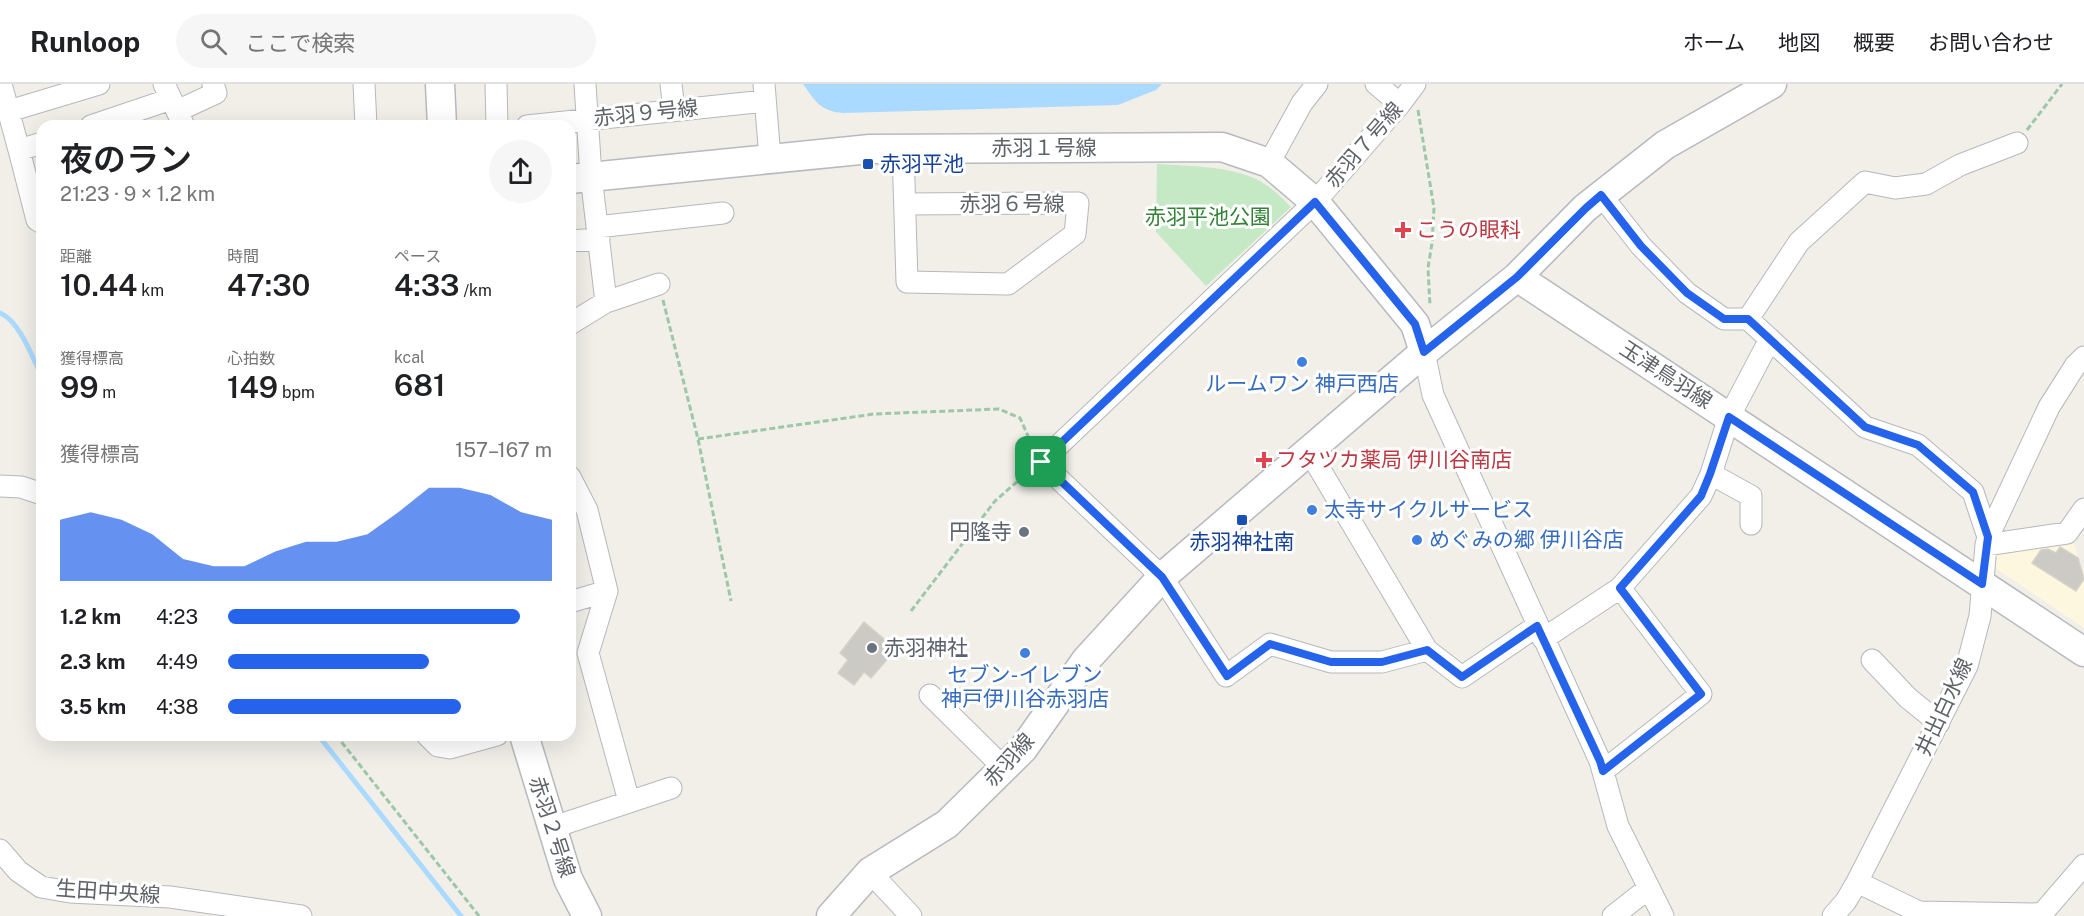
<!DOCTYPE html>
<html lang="ja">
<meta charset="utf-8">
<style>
body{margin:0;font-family:"Public Sans","Noto Sans JP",sans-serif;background:#f6f6f6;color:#202124;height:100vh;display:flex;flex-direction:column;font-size:22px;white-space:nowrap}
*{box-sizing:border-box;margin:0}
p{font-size:20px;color:#757577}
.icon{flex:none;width:33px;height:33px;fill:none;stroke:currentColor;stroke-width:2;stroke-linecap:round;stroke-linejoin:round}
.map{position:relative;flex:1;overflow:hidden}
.sheet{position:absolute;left:36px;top:36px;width:540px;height:621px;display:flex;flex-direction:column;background:#fff;border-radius:18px;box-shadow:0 6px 24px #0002}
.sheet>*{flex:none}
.pin{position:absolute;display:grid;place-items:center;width:51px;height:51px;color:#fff;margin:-26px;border-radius:12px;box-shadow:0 3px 9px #0006}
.round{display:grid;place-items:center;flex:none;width:63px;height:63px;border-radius:32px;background:#f6f6f6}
.summary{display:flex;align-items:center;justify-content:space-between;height:102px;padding:0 24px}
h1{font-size:33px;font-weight:600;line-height:45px}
.metrics{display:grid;grid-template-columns:repeat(3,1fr);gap:9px;height:102px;padding:6px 24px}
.metrics div{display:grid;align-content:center}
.metrics b{font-size:30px;font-weight:600}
.metrics small{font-size:16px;font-weight:400}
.metrics p{font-size:16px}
.chart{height:168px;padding:12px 24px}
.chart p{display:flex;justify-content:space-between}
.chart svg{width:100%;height:108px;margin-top:6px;fill:#2563eb;opacity:.7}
ul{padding:0 24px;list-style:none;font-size:20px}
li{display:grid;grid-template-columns:96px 72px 1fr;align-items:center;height:45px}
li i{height:15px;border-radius:8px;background:#2563eb}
header{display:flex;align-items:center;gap:36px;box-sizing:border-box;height:84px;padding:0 30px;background:#fff;border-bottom:2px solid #e0e0e0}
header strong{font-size:28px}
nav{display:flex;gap:33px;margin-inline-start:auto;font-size:21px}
.search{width:420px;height:54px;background:#f6f6f6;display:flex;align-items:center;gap:15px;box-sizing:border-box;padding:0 21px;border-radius:33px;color:#757577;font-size:22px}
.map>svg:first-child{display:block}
.commercial{fill:#fef7e0}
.green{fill:#c5e8c5}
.water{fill:#aadaff}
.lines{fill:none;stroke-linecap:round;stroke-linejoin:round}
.stream{stroke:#aadaff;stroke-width:5}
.building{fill:#cccac5;stroke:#d6d1c6;stroke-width:1.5}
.street-casing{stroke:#b5b8bc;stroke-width:23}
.secondary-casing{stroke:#b6babf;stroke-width:31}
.path{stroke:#9cc7a9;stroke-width:3;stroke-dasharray:6 3;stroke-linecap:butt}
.street{stroke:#fff;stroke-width:21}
.secondary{stroke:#fff;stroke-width:28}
.route-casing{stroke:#fff;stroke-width:12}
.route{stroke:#2563eb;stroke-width:8}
.transit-dot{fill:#1a4fb4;stroke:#fff;stroke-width:2}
.health-dot{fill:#e0444e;stroke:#fff;stroke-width:2}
.shop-dot{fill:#3f7fe0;stroke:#fff;stroke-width:2}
.worship-dot{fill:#6b7280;stroke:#fff;stroke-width:2}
.labels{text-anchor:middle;stroke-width:6;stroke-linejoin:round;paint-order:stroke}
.street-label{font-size:21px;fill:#5f6368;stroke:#fff}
.transit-label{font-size:21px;fill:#164399;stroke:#fff;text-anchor:start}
.park-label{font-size:21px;fill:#348238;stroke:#fff}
.health-label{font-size:21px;fill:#be3a42;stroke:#fff;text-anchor:start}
.shop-label{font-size:21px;fill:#366cbe;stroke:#fff}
.worship-label{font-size:21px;fill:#5b616d;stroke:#fff;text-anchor:end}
</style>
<header>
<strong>Runloop</strong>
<div class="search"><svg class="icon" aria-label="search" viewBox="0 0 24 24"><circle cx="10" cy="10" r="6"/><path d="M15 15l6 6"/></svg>ここで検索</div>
<nav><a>ホーム</a><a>地図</a><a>概要</a><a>お問い合わせ</a></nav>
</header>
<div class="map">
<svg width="2084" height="832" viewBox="0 0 2084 832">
<rect width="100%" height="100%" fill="#f1efe8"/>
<path class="commercial" d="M 2072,454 L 2084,491 L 2084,544 L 1997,485 L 1993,478 L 1993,468 Z"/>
<path class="green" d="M 1157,80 C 1187,82 1231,82 1258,96 C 1271,103 1281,113 1291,123 L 1206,202 L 1156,148 Z"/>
<path class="water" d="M 803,0 L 1162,0 L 1156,6 L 1118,21 L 843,29 C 820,27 815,17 803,0 Z"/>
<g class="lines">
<path class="stream" d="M 0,229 C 20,237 33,275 42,293
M 318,651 L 461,832"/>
</g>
<path class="building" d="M 2060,463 L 2078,474 L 2084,495 L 2076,507 L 2032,479 L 2041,466 L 2048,465 L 2056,469 Z
M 864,538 L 896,565 L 871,594 L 864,588 L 854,601 L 838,589 L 848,576 L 840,569 Z"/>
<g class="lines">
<defs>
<path id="street" d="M 1,0 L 19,66 L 42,59
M 164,0 L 184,42
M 364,0 L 366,42
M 496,0 L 497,42
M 585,0 L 591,92 L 606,218
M 671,0 L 674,26
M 764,0 L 770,74
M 1376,0 L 1400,20
M 1415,0 L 1400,20 L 1315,118 L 1041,378 L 1162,493 L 1226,592 L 1270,560 L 1331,578 L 1382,578 L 1427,566 L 1462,593 L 1537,542
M 9,27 L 99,0
M 177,27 L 216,9 L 213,0
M 91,42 L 171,15
M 527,42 L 765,17
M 903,65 L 907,198 L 1008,200 L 1075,150 L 1078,119 L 905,120
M 19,66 L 37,136 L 42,139
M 1269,79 L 1302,19 L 1317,0
M 1601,111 L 1641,162 L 1687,209 L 1724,235 L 1748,235 L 1865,343 L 1918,361 L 1973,408 L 1988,453
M 597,143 L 723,129
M 570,157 L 599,155
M 1748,235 L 1799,158 L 1865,98 L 1895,104 L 1926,100 L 1960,81 L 2017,59
M 570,240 L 606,218 L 659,200
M 1424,268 L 1433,311 L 1600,677 L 1618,742 L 1663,832
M 1309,367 L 1427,566
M 1711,390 L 1751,412 L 1751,440
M 570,393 L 587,426 L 607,507 L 588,569 L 629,717
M 0,402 L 21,403 L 42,410
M 1986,461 L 2067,449 L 2084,425
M 570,518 L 607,507
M 1543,555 L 1620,504 L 1701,412 L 1711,390 L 1729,333 L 1770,255
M 1872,576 L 1908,614 L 1939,639
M 930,611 L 1004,684
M 427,651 L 438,662 L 450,664 L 497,651
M 1603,687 L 1701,610 L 1620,504
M 551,744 L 671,704
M 0,766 L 18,787 L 41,803 L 70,808 L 170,813 L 301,832
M 870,788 L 911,832
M 1857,798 L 1919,828 L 2041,830 L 2043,832
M 1613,832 L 1649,804
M 1833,832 L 1846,817 L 1857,798 L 1967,582 L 1980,532 L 1986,461 L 1988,453 L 2049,323 L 2075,282 L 2084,273
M 2040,832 L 2084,781"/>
<path id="secondary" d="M 440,0 L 442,42
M 570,95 L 870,65 L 1222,63 L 1269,79 L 1315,118 L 1415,240 L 1424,268
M 1517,193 L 2084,568
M 524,651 L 568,795 L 587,832
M 831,832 L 870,788 L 947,740 L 1023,665 L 1086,576 L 1162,493 L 1424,268 L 1517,193 L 1585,124 L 1665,61 L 1772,0"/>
</defs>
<use href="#street" class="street-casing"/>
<use href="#secondary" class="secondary-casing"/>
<path class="path" d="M 1418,26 L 1434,124 L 1432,159 L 1428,184 L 1430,222
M 2027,46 L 2062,0
M 663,216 L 698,355 L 731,517
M 698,355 L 874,330 L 999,325 L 1020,334 L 1032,361
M 911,527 L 995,417 L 1027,389
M 336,651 L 479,832"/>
<use href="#street" class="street"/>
<use href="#secondary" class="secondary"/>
</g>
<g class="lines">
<defs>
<path id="route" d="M 1601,111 L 1641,162 L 1687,209 L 1724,235 L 1748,235 L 1865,343 L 1918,361 L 1973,408 L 1988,453 L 1982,500 L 1729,333 L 1710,390 L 1701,412 L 1620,504 L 1701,610 L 1603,687 L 1600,677 L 1537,542 L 1462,593 L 1427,566 L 1382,578 L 1331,578 L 1270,560 L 1227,592 L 1162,493 L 1041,378 L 1315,118 L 1415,240 L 1424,268 L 1517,193 L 1586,124 Z"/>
</defs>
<use href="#route" class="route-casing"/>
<use href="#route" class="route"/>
</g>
<g class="transit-dot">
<rect x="862" y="74" width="12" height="12" rx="3"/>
<rect x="1236" y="430" width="12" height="12" rx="3"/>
</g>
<g class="health-dot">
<path d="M1400 137h6v6h6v6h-6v6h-6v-6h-6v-6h6z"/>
<path d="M1261 367h6v6h6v6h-6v6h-6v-6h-6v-6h6z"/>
</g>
<g class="shop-dot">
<circle cx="1302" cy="278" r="6"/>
<circle cx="1312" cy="426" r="6"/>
<circle cx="1417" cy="456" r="6"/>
<circle cx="1025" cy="569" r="6"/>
</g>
<g class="worship-dot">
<circle cx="1024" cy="448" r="6"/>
<circle cx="872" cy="564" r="6"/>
</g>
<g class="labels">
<g class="street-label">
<text transform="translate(646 29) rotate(-6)" y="7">赤羽９号線</text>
<text transform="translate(1364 61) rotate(-49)" y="7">赤羽７号線</text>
<text x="1044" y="71">赤羽１号線</text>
<text x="1012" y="127">赤羽６号線</text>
<text transform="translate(1666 291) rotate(33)" y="7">玉津鳥羽線</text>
<text transform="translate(1944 623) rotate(-65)" y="7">井出白水線</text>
<text transform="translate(1009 676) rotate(-48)" y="7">赤羽線</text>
<text transform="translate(552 743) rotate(72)" y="7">赤羽２号線</text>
<text transform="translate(108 808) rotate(4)" y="7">生田中央線</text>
</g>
<g class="transit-label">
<text x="880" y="87">赤羽平池</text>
<text x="1242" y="465" text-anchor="middle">赤羽神社南</text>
</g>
<g class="park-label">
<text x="1208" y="140">赤羽平池公園</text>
</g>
<g class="health-label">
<text x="1416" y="153">こうの眼科</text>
<text x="1276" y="383">フタツカ薬局 伊川谷南店</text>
</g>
<g class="shop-label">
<text x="1302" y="307">ルームワン 神戸西店</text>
<text x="1324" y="433" text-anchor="start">太寺サイクルサービス</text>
<text x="1429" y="463" text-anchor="start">めぐみの郷 伊川谷店</text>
<text x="1025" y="598">セブン-イレブン<tspan x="1025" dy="24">神戸伊川谷赤羽店</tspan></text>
</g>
<g class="worship-label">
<text x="1012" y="455">円隆寺</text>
<text x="884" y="571" text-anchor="start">赤羽神社</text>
</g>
</g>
</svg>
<div class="pin" style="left:1041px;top:378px;background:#1e9e55"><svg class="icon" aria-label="arrive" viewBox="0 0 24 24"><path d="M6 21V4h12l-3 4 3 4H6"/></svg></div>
<section class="sheet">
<div class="summary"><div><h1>夜のラン</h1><p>21:23 · 9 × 1.2 km</p></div><a class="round"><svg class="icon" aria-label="share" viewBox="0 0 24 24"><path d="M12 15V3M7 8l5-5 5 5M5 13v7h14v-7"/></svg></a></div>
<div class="metrics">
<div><p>距離</p><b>10.44<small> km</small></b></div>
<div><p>時間</p><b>47:30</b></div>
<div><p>ペース</p><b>4:33<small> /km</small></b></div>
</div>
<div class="metrics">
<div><p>獲得標高</p><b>99<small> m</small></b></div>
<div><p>心拍数</p><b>149<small> bpm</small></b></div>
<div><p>kcal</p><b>681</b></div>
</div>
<div class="chart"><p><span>獲得標高</span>157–167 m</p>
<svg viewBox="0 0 160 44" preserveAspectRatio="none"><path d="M0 44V19L10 16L20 19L30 25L40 35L50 38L60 38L70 32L80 28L90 28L100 25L110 16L120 6L130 6L140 9L150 16L160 19V44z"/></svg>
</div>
<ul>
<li><b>1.2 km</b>4:23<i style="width:90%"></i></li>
<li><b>2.3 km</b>4:49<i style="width:62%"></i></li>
<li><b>3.5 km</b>4:38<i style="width:72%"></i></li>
</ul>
</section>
</div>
